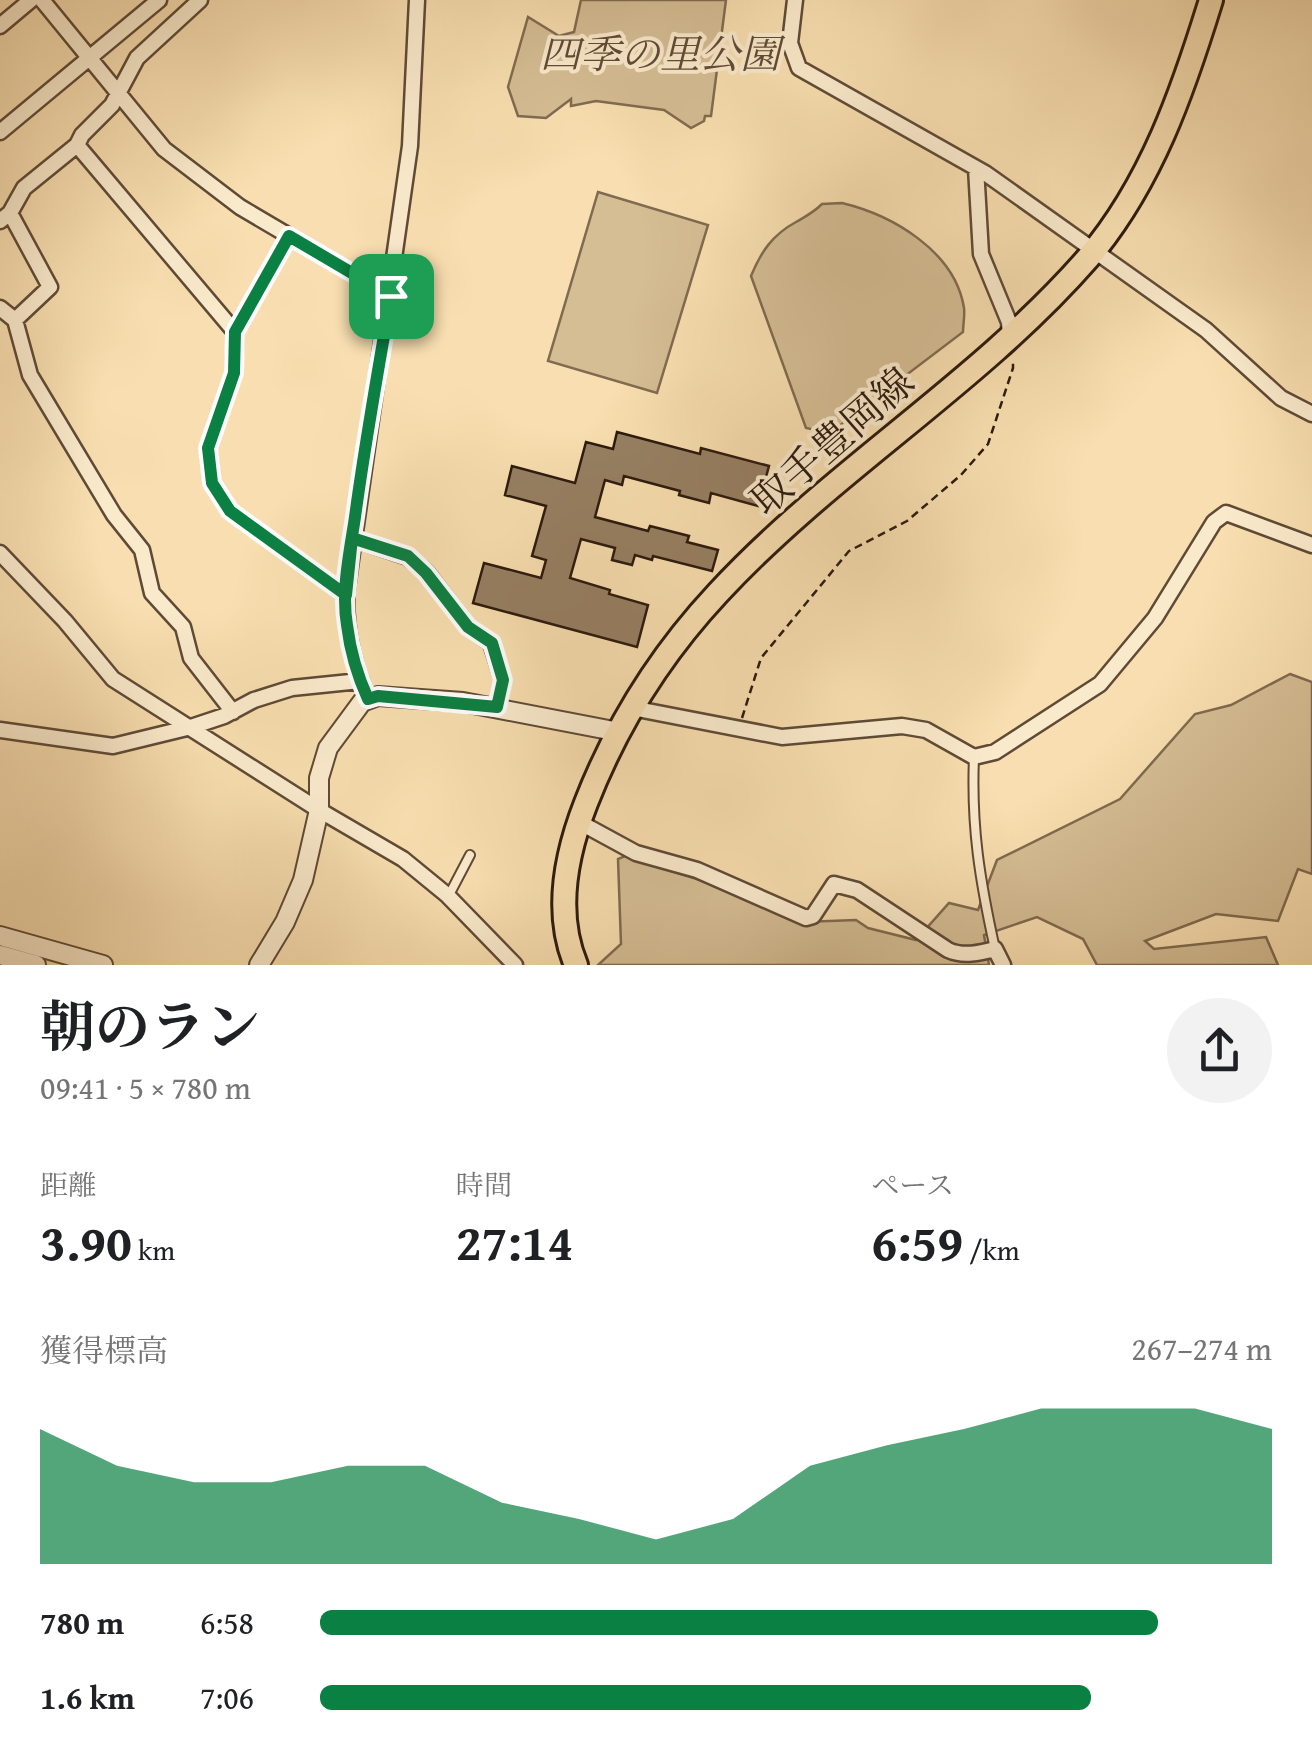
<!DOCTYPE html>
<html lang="ja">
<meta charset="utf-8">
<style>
body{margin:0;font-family:"Gentium Book Plus","Noto Serif JP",serif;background:#f2f2f2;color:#202124;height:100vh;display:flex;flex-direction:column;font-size:38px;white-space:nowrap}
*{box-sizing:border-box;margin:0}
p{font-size:32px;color:#757577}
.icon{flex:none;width:55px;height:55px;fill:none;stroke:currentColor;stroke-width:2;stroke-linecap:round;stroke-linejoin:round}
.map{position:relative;height:965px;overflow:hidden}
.side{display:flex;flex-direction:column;background:#fff;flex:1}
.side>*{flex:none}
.pin{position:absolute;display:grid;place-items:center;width:85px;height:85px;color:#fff;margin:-42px;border-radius:20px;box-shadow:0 5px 15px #0006}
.round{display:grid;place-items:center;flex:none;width:105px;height:105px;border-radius:52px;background:#f2f2f2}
.overview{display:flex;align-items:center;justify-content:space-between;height:170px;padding:0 40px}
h1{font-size:55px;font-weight:700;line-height:75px}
.figures{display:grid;grid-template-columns:repeat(3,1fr);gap:15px;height:170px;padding:10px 40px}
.figures div{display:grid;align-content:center}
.figures b{font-size:50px;font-weight:700}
.figures small{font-size:28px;font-weight:400}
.figures p{font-size:28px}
.chart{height:280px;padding:20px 40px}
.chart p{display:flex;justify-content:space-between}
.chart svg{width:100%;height:180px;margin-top:10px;fill:#0b8043;opacity:.7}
ul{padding:0 40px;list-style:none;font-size:32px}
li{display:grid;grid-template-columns:160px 120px 1fr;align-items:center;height:75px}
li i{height:25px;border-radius:12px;background:#0b8043}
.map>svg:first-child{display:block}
.green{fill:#d5bd94;stroke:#806b50;stroke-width:2.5}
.building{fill:#967f62;stroke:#2c190d;stroke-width:2.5}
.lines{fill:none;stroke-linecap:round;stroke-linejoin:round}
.service-casing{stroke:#5f4a36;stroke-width:12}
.minor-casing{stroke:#5f4a36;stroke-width:19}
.tertiary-casing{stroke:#5f4a36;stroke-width:22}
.primary-casing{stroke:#2c190d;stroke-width:28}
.path{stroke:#2c190d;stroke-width:2.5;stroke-dasharray:8 5;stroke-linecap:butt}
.service{stroke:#faeacc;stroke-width:8}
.minor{stroke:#faeacc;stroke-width:14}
.tertiary{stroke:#faeacc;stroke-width:18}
.primary{stroke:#f8deb0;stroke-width:22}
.route-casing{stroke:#fff;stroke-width:20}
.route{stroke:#0b8043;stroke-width:12}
.labels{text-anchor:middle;stroke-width:8;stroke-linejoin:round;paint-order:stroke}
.park-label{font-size:40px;font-style:italic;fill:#5f4a36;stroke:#faeacc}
.street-label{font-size:40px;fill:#2c190d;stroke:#faeacc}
</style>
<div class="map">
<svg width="1312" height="965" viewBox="0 0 1312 965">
<rect width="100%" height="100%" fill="#f8deb0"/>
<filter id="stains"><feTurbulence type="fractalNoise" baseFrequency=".002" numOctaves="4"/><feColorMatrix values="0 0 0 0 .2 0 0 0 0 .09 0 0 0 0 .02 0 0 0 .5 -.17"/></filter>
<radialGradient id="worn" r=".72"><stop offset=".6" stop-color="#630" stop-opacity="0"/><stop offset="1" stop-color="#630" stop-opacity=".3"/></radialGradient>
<path class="green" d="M 581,0 L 726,0 L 711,116 L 705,116 L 704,121 L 691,128 L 664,110 L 596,101 L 571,106 L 571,99 L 546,118 L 518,116 L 508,87 L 528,17 L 559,36 L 574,32 Z
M 598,192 L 708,225 L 657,393 L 548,361 Z
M 842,203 C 892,215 955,251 964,308 C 965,315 963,325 963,332 L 830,433 L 806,428 L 751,276 C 761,252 772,235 796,222 C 806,216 813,213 822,204 Z
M 1290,674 L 1312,682 L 1312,874 L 1298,869 L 1278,921 L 1216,914 L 1145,941 L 1154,949 L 1266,937 L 1278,965 L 1097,965 L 1083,939 L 1037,917 L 984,935 L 989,965 L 598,965 L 621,944 L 618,859 L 625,856 L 697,879 L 802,922 L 856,920 L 868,928 L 916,940 L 949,903 L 978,910 L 997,860 L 1120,799 L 1195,714 L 1231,705 Z"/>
<path class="building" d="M 617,432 L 700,454 L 701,448 L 769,466 L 758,506 L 711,493 L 709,503 L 679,495 L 680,491 L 624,476 L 622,485 L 605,480 L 595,517 L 648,531 L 650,526 L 689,536 L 687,542 L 718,550 L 712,571 L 653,556 L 652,560 L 635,555 L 632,565 L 612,560 L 615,548 L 581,539 L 570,578 L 610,590 L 609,594 L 648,605 L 637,647 L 473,603 L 484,563 L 541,578 L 546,560 L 532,556 L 546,506 L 505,495 L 512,466 L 575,483 L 586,442 L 613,449 Z"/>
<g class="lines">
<defs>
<path id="service" d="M 974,757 C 971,827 980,881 995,949
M 448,897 L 470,855"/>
<path id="minor" d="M 42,0 L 164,149 L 240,207 L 391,296
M 795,0 L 790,43 L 799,68 L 985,173 L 1206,330 L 1281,398 L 1312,414
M 0,26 L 31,0
M 0,132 L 159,0
M 77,145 L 235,332
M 976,168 L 981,254 L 1009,322 L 1010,338
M 10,213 L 50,287 L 15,320
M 0,221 L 10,213 L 24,188 L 77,145 L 82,135 L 112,105 L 137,58 L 200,0
M 289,236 L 235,332 L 234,373 L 208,448 L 212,483 L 230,511 L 346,595
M 0,308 L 15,320 L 30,375 L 114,515 L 142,550 L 152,593 L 183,627 L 191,658 L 233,712
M 352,538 L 408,557 L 427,573 L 468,627 L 491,643 L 503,680 L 497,707
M 0,553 L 65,621 L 113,679 L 319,810 L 403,859 L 447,895 L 515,965
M 369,699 C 353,667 346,630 346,595 L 410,146 L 417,0
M 632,708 L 782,737 L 902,726 L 926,730 L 974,757 L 995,752 L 1100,684 L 1155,618 L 1214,522 L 1226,513 L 1312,545
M 0,730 L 113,746 L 191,727 L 224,716 L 254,700 L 292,688 L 360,681
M 579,822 L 636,853 L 697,870 L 806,918 L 813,916 L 834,884 L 857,890 L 948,950 C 963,957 980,953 995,949 L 1003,965"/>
<path id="tertiary" d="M 0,936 L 103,965
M 0,955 L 36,965
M 259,965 L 285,922 L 303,880 L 319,810 L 319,778 L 328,748 L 362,702 L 378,696 L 463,702 L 619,732"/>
<path id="primary" d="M 576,965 C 554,913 566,854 586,803 C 616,726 661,654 718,593 C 831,471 978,384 1088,258 C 1151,184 1183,91 1211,0"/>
</defs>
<use href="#service" class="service-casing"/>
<use href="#minor" class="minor-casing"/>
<use href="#tertiary" class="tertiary-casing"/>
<use href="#primary" class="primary-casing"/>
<path class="path" d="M 742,718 L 761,658 L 849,551 L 907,521 L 961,475 L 988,444 L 1013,368 L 1013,361"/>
<use href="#service" class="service"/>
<use href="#minor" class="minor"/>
<use href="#tertiary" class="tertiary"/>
<use href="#primary" class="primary"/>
</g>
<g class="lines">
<defs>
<path id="route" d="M 391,296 C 378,370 365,443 355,517 C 350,551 341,591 347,625 C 350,650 358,677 368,699 L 378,696 L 497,707 L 503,680 L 492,643 L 468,627 L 426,573 L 408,556 L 352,538 L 346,595 L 230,511 L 212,483 L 208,448 L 234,373 L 235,332 L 289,236 L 391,296"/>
</defs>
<use href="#route" class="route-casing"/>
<use href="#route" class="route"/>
</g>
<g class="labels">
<g class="park-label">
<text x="660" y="68">四季の里公園</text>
</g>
<g class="street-label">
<text transform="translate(832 441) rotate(-41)" y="14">取手豊岡線</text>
</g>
</g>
<rect width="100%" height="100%" filter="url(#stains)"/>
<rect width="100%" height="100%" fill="url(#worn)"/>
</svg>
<div class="pin" style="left:391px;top:296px;background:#1e9e55"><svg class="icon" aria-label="arrive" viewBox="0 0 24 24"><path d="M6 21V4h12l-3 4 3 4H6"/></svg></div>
</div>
<section class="side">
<div class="overview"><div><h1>朝のラン</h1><p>09:41 · 5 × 780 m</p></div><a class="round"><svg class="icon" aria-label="share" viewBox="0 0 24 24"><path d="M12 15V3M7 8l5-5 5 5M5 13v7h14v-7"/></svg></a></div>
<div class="figures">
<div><p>距離</p><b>3.90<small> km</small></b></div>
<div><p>時間</p><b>27:14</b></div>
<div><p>ペース</p><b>6:59<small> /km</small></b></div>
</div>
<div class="chart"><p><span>獲得標高</span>267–274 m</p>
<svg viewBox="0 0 160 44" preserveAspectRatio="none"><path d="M0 44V11L10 20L20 24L30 24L40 20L50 20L60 29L70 33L80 38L90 33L100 20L110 15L120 11L130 6L140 6L150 6L160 11V44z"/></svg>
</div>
<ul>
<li><b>780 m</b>6:58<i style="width:88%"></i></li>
<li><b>1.6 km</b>7:06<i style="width:81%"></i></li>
</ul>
</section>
